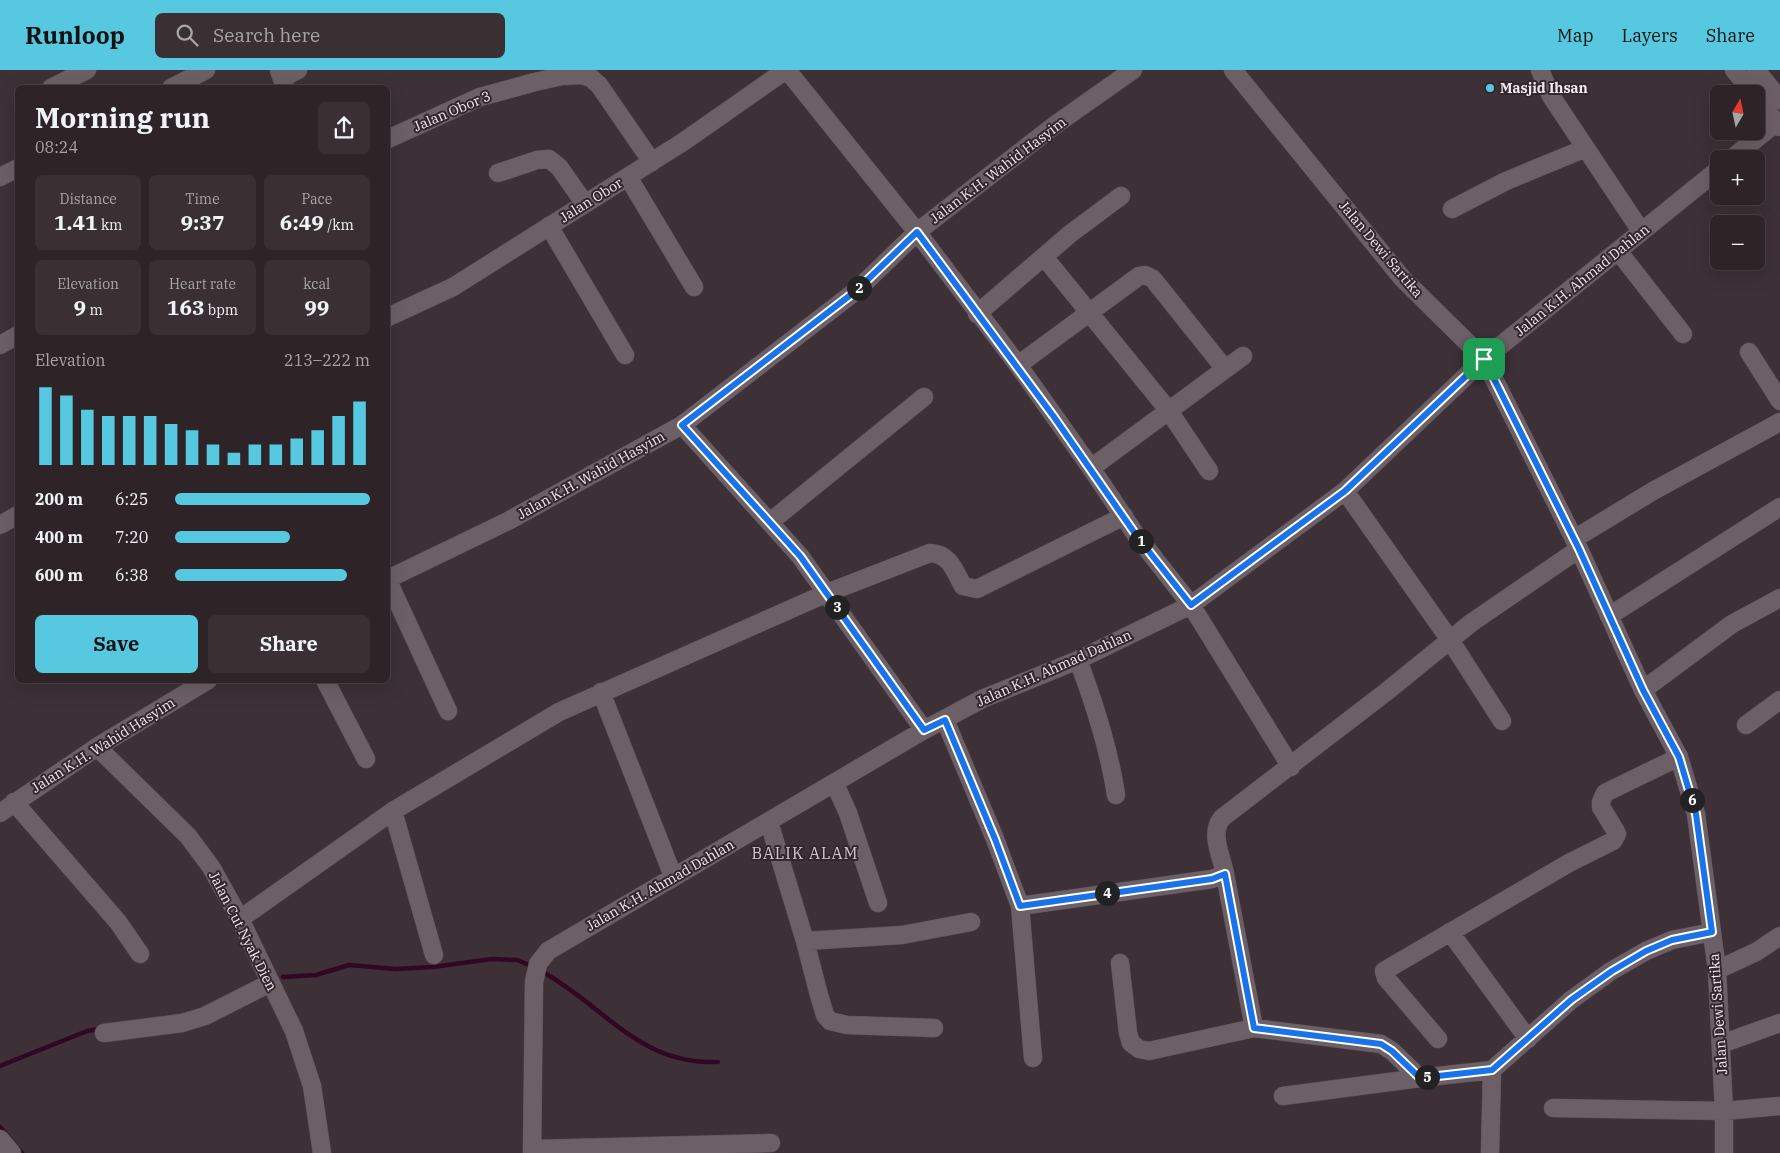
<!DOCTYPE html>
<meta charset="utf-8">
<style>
body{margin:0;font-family:"IBM Plex Serif",serif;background:#3a3034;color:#f1f3f6;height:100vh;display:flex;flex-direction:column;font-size:19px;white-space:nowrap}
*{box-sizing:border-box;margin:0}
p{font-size:16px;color:#a7a4a8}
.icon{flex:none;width:28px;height:28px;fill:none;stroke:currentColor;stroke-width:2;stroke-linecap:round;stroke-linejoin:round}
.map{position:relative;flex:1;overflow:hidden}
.details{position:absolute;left:15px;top:15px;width:375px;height:598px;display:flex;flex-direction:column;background:#2e2428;border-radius:8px;box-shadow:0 5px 20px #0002,0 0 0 1px #494145}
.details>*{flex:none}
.needle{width:32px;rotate:9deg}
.tools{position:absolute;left:1710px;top:15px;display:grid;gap:10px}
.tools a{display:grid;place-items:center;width:55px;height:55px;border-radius:8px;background:#2e2428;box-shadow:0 5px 20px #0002,0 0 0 1px #494145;font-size:25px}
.pin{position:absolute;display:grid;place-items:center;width:42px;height:42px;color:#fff;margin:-21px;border-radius:10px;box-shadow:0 2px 8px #0006}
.km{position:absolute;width:25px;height:25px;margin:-12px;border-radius:50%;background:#222;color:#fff;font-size:14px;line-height:25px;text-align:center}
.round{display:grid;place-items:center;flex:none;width:52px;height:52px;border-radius:8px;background:#3a3034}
.summary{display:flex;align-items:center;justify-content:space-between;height:85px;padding:0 20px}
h1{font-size:28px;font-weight:800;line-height:38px}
.stats{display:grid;grid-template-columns:repeat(3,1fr);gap:8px;height:85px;padding:5px 20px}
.stats div{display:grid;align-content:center;border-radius:8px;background:#3a3034;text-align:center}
.stats b{font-size:21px;font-weight:800}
.stats small{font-size:14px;font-weight:400}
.stats p{font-size:14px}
.chart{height:140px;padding:10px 20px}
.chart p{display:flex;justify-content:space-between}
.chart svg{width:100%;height:90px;margin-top:5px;stroke:#56c9e0;stroke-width:6}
.action{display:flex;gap:10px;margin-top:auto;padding:10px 20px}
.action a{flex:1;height:58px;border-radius:8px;background:#56c9e0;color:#111;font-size:20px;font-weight:800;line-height:58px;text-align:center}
.action a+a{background:#3a3034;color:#f1f3f6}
ul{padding:0 20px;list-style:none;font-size:16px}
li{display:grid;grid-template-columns:80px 60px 1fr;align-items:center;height:38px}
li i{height:12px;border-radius:6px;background:#56c9e0}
header{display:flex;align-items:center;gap:30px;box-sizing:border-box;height:70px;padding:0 25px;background:#56c9e0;color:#111}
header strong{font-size:24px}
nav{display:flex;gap:28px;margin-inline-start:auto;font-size:18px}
.search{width:350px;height:45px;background:#3a3034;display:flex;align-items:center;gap:12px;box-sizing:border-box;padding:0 18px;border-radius:8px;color:#a7a4a8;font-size:19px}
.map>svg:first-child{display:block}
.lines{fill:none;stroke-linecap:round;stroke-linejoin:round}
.stream{stroke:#310821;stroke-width:4.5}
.minor-casing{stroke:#5a4e54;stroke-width:19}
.minor{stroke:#6d5f66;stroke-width:18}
.route-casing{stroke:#fff;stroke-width:10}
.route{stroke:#1a73e8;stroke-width:6}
.poi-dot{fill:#56c9e0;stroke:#33262c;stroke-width:2}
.labels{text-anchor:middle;stroke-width:4;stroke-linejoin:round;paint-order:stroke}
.poi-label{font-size:14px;font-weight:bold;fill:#f2e9ed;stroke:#33262c;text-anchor:start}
.street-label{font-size:14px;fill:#f2e9ed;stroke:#33262c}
.quarter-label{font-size:16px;letter-spacing:1px;fill:#d5c4cc;stroke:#33262c}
</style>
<header>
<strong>Runloop</strong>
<div class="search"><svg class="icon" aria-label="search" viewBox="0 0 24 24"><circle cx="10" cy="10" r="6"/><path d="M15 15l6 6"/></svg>Search here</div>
<nav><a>Map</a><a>Layers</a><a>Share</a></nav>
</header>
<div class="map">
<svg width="1780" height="1083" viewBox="0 0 1780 1083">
<rect width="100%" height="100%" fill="#3d3036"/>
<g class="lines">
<path class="stream" d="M 541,901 C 604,935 638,995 718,992
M 283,907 L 316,905 L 349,895 L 395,899 L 433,897 L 492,889 L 517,890 L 534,897
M 0,996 L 87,961 L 100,959
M 0,1057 L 22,1083"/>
<defs>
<path id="minor" d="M 279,0 L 285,18
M 787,0 L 917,162 L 1018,295 L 1091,398 L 1136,465 L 1191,535 L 1291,697
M 1233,0 L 1402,208 L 1484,289 L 1579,479 L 1643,620 L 1679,687 L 1696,744 L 1717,900 L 1724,1041 L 1724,1083
M 1540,0 L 1551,26 L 1641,161
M 1734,0 L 1754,24
M 1756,0 L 1780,30
M 282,8 L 298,0
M 51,18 L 87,0
M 171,18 L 206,0
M 1756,27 L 1780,57
M 388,69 L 480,27 L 535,12 L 562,6 L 581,5 L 591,8 L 599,15 L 652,92
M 1731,89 L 1777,52
M 498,103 L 537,90 L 549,89 L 559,97 L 585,134
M 0,107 L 18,98
M 628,107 L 694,217
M 1452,139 L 1506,111 L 1586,78
M 549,156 L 625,285
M 1618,181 L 1683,264
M 1045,188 L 1169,341 L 1209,401
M 977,244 L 1070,164 L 1121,126
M 388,247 L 453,217 L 683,72 L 786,0
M 0,275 L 18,265
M 1749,282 L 1780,331
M 1018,295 L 1139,206 L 1145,205 L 1153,209 L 1225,299
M 682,355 L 800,486 L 924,660
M 1091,398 L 1243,286
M 1345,421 L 1450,570 L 1502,651
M 770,452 L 924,327
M 0,455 L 18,445
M 1574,469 L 1653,421 L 1780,352
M 388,509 L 508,451 L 682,355 L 857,220 L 917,162 L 1055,55 L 1133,0
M 388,511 L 448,641
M 1609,546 L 1780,437
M 1078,590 C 1095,635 1109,678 1116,725
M 325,610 L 366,689
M 1643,620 L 1732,554 L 1780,528
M 601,622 L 673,806
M 945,650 L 995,769 L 1020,836 L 1033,988
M 1746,655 L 1780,630
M 97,677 L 188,766 L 211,797 L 240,849 L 294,961 L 312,1016 L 322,1083
M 835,714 L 848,743 L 878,833
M 14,732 L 118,852 L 140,884
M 393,741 L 434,885
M 0,743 L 97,677 L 208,610
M 769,752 L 805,871 L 902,865 L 971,852
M 1020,836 L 1212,809 L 1225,804 C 1222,787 1209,763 1222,748 L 1386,622 L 1471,553 L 1579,479
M 240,849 L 393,741 L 559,642 L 827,523 L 930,483 C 950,484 954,500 963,516 L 977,519 L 1124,446
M 1450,862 L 1528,969
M 805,871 L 819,925 L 825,945 L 830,951 L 847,955 L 934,958
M 1120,893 L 1128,963 L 1131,973 L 1139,979 L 1149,981 L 1254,958 L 1225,804
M 1717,900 L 1756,882 L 1780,866
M 1254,958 L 1381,974 L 1392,981 L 1420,1008 L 1492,1000 L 1571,930 L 1611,901 L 1646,881 L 1672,870 L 1712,862
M 104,963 L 182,953 L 205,946 L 270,913
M 1438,969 L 1386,908 L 1384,901 L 1569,793 L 1613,771 L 1617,764 L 1615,760 L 1601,737 L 1601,732 L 1605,723 L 1679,687
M 1721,974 L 1780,953
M 1283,1026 L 1420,1008
M 1553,1038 L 1724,1041 L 1780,1036
M 0,1069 L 12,1083
M 532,1079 L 771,1073
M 532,1083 L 534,912 L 538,894 L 548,881 L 924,660 L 982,629 L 1078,590 L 1191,535 L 1345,421 L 1484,289 L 1719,99
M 1490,1083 L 1492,1000"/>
</defs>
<use href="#minor" class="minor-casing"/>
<use href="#minor" class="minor"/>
</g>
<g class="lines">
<defs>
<path id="route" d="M 917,162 L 1054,347 L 1136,465 L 1191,535 L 1345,421 L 1484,289 L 1579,479 L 1643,620 L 1679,687 L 1696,744 L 1712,862 L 1672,870 L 1646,881 L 1612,901 L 1571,930 L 1492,1000 L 1420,1008 L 1392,981 L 1381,974 L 1254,958 L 1225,804 L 1212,809 L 1020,836 L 995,769 L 945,650 L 924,660 L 800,486 L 682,355 L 857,220 Z"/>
</defs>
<use href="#route" class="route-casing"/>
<use href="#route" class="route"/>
</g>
<circle class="poi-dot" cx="1490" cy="18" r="5"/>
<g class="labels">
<g class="poi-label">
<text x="1500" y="23">Masjid Ihsan</text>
</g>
<g class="street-label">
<text transform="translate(452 41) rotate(-23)" y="5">Jalan Obor 3</text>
<text transform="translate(998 100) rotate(-37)" y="5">Jalan K.H. Wahid Hasyim</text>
<text transform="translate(591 130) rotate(-32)" y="5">Jalan Obor</text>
<text transform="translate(1381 179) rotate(50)" y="5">Jalan Dewi Sartika</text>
<text transform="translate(1582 210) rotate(-39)" y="5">Jalan K.H. Ahmad Dahlan</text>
<text transform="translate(591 405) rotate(-29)" y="5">Jalan K.H. Wahid Hasyim</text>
<text transform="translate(1054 598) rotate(-24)" y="5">Jalan K.H. Ahmad Dahlan</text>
<text transform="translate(103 675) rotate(-32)" y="5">Jalan K.H. Wahid Hasyim</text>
<text transform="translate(660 815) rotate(-30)" y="5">Jalan K.H. Ahmad Dahlan</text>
<text transform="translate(243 861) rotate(63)" y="5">Jalan Cut Nyak Dien</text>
<text transform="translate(1718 944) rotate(-94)" y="5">Jalan Dewi Sartika</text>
</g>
<g class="quarter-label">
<text x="805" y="789">BALIK ALAM</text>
</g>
</g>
</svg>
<div class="tools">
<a><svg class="needle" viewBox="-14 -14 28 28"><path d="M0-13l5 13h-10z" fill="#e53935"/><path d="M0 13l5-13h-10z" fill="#a7a4a8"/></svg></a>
<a>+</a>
<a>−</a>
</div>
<div class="pin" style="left:1484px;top:289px;background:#1e9e55"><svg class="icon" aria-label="arrive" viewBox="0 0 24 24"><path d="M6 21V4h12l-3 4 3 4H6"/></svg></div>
<b class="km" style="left:1141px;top:471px">1</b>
<b class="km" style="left:859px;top:218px">2</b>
<b class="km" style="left:837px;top:537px">3</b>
<b class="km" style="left:1107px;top:823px">4</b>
<b class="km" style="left:1427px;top:1007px">5</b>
<b class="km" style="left:1692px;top:730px">6</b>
<section class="details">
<div class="summary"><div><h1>Morning run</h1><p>08:24</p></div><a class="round"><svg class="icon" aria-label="share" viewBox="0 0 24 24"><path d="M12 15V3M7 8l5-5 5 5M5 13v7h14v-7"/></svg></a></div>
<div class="stats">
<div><p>Distance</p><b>1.41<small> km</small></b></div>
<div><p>Time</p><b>9:37</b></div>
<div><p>Pace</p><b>6:49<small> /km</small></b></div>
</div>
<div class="stats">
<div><p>Elevation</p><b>9<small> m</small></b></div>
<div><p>Heart rate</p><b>163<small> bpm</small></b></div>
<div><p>kcal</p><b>99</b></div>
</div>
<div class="chart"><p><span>Elevation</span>213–222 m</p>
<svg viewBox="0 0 160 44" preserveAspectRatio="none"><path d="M5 44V6M15 44V10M25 44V17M35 44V20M45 44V20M55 44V20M65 44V24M75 44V27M85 44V34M95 44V38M105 44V34M115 44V34M125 44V31M135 44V27M145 44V20M155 44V13"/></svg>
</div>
<ul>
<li><b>200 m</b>6:25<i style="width:100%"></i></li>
<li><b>400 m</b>7:20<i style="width:59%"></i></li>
<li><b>600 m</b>6:38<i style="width:88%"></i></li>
</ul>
<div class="action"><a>Save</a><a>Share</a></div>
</section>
</div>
